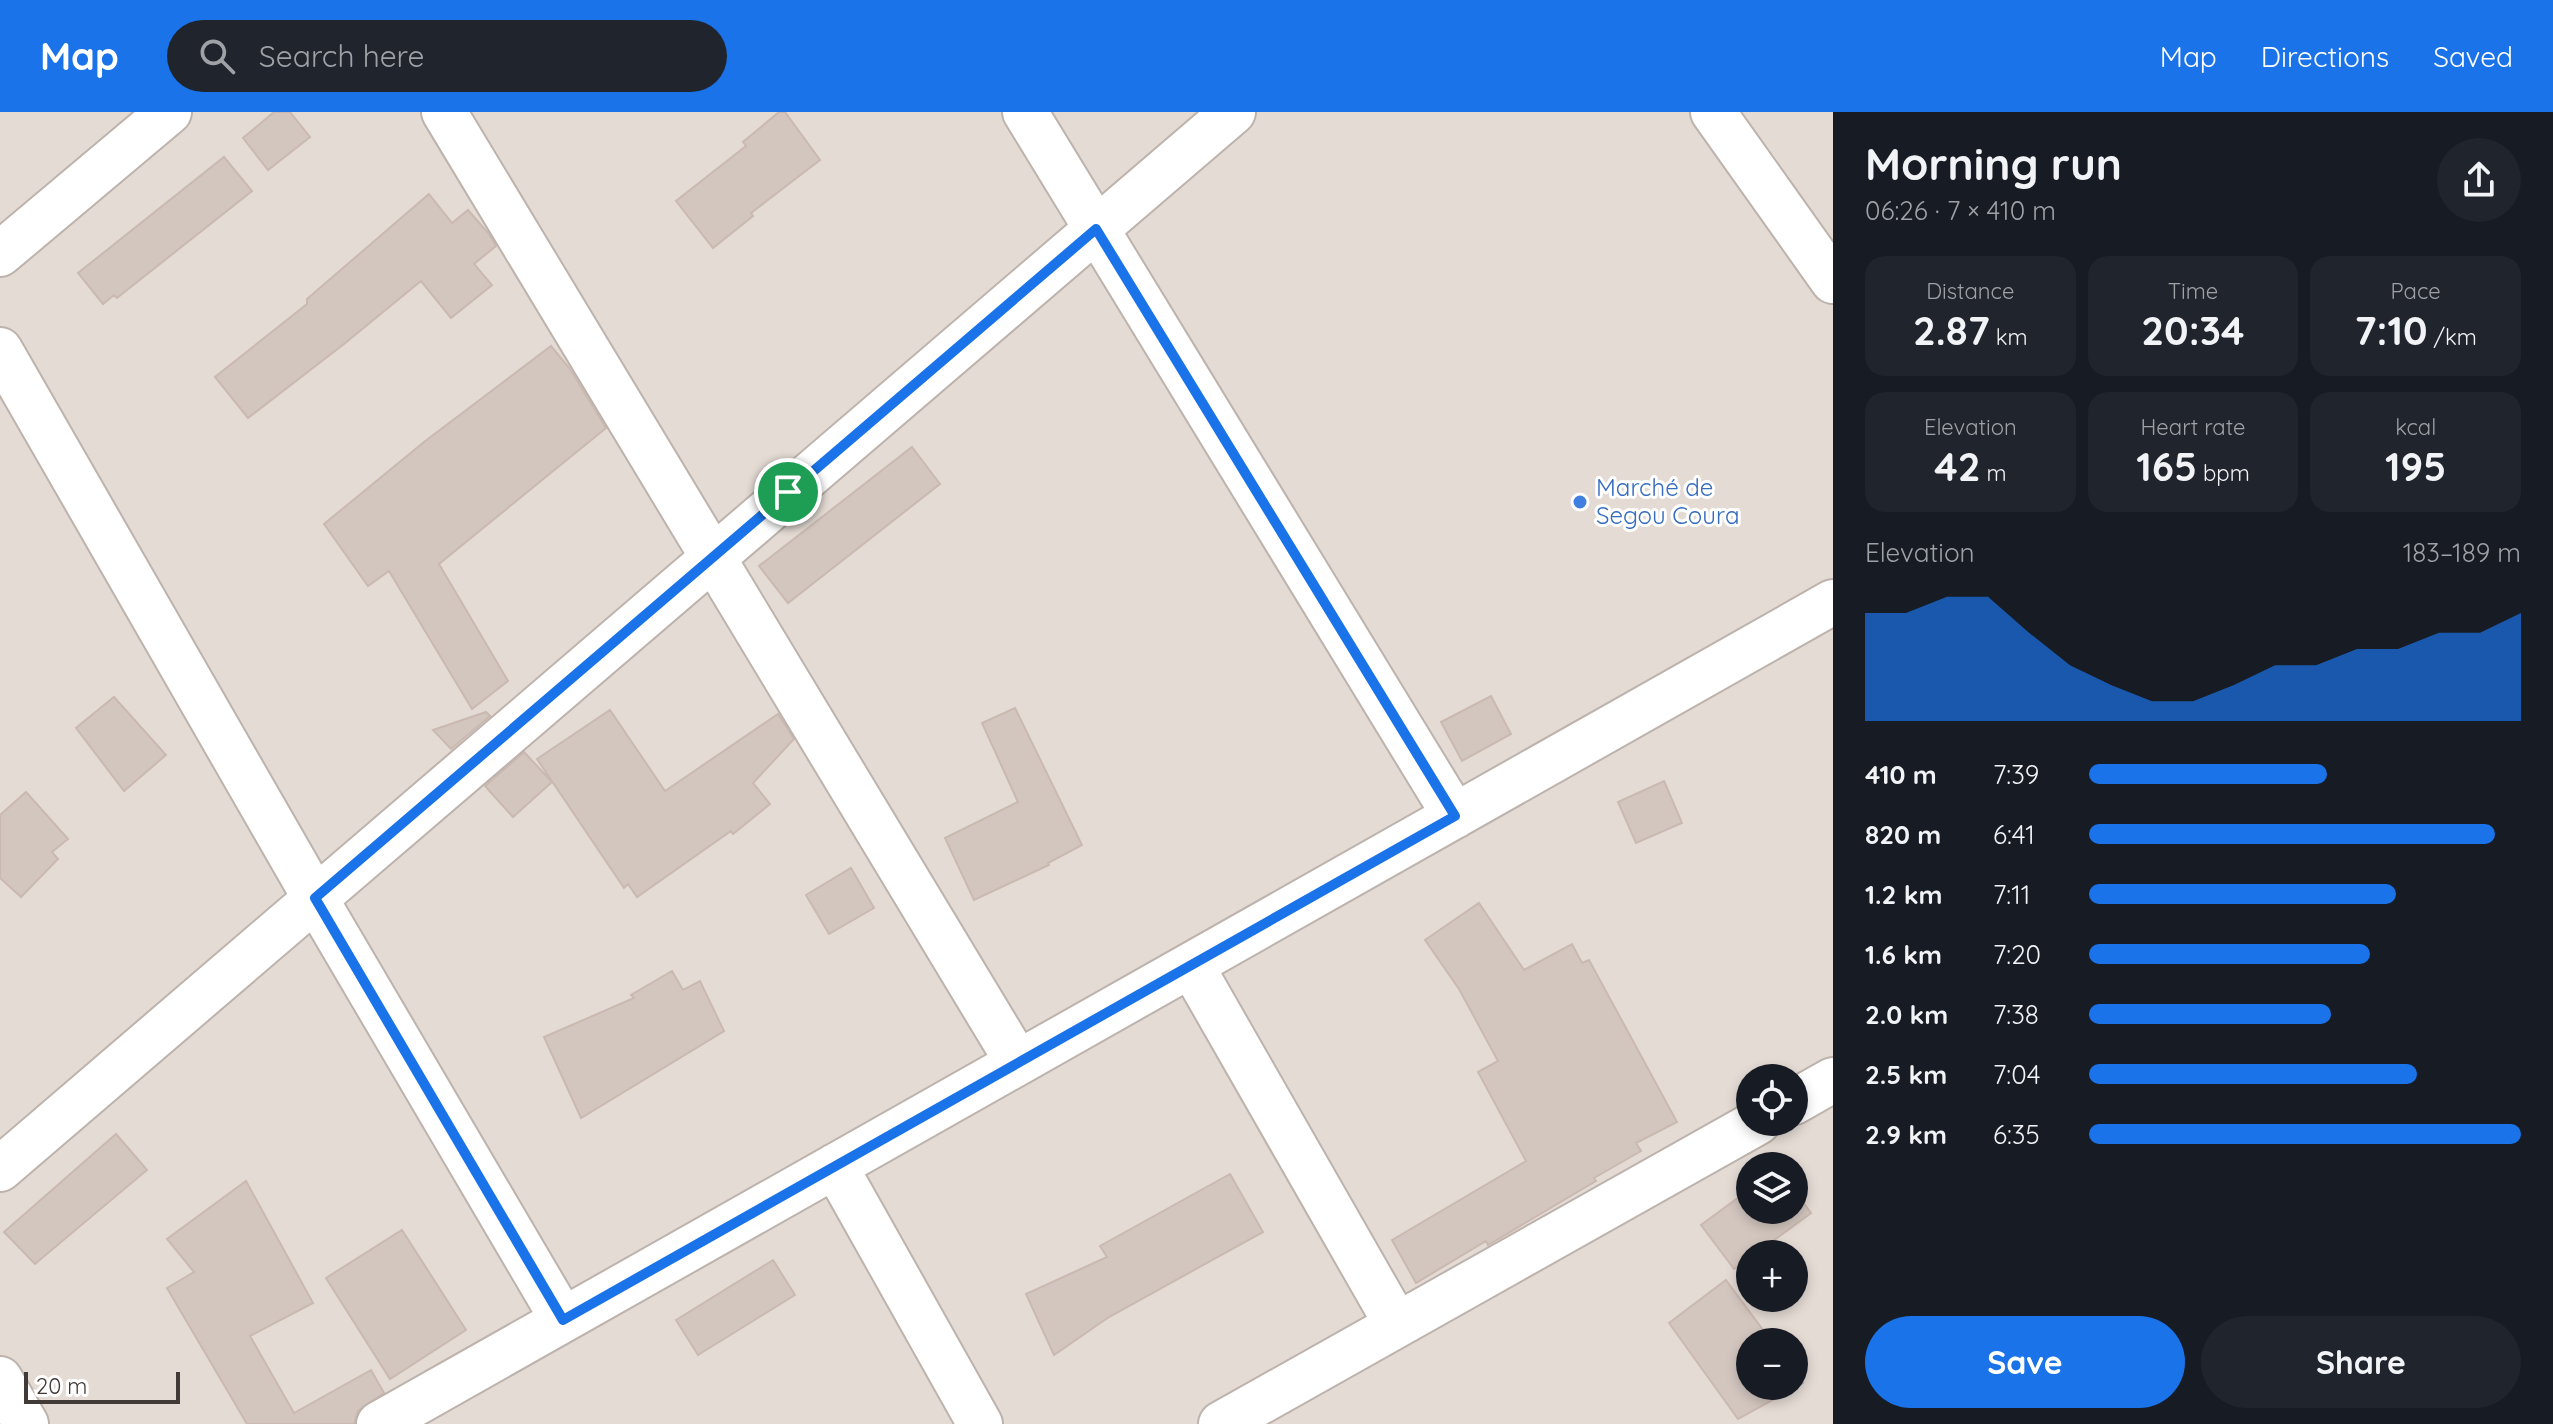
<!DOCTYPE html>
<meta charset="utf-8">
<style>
body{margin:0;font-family:Quicksand,sans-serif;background:#20242c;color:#f1f3f6;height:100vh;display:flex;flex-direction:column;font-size:30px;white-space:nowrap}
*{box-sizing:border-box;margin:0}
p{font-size:26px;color:#9ea1a6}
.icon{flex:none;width:44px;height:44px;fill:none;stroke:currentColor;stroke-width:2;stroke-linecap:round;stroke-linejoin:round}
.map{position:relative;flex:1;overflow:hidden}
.drawer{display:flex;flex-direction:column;background:#171b24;width:720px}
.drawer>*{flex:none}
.tools{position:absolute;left:1736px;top:952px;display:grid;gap:16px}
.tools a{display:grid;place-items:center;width:72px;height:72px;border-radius:50%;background:#171b24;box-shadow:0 4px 12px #0003;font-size:40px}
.scale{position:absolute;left:24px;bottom:20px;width:156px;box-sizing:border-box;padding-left:8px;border:4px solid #423a36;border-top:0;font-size:22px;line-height:28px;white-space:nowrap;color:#423a36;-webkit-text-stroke:6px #fff;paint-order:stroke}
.pin{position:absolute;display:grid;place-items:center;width:68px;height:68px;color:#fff;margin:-34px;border:4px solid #fff;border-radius:50%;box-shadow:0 2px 8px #0007}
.round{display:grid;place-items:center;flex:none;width:84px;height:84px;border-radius:42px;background:#20242c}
.summary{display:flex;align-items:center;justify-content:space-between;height:136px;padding:0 32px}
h1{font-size:44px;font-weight:700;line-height:60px}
.stats{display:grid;grid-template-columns:repeat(3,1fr);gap:12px;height:136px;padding:8px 32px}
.stats div{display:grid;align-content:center;border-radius:20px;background:#20242c;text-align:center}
.stats b{font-size:40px;font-weight:700}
.stats small{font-size:22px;font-weight:400}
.stats p{font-size:22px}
.chart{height:224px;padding:16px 32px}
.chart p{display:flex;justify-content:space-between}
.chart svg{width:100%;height:144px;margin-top:8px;fill:#1a73e8;opacity:.7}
.button{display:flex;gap:16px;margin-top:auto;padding:16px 32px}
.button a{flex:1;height:92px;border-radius:48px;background:#1a73e8;color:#fff;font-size:32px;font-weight:700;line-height:92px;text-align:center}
.button a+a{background:#20242c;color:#f1f3f6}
ul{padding:0 32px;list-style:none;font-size:26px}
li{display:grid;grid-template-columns:128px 96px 1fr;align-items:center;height:60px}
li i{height:20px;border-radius:10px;background:#1a73e8}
header{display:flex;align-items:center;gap:48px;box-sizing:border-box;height:112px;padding:0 40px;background:#1a73e8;color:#fff}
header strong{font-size:38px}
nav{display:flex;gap:44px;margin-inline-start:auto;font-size:28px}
.search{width:560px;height:72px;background:#20242c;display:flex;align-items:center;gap:20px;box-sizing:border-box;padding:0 28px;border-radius:44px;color:#9ea1a6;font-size:30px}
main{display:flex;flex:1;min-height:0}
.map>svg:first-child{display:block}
.residential{fill:#e4dbd4;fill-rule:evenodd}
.building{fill:#d3c6bf;stroke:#cab9b0;stroke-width:2}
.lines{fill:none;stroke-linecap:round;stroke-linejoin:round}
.minor-casing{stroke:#bdb3ac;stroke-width:48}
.minor{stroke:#fff;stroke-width:44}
.route-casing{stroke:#fff;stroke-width:16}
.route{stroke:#1a73e8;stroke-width:10}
.shop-dot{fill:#3f7fe0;stroke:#fff;stroke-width:3}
.labels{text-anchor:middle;stroke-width:6;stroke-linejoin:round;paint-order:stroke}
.shop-label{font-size:24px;fill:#366cbe;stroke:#fff;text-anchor:start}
</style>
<header>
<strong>Map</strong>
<div class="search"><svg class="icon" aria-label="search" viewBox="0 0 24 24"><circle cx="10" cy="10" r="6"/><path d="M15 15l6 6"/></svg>Search here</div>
<nav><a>Map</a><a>Directions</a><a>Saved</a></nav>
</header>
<main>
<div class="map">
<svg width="1833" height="1312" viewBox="0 0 1833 1312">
<rect width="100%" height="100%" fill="#f0eae5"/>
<path class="residential" d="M 0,0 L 1833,0 L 1833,1312 L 0,1312 ZM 1750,966 L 1794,966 L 1794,1010 L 1750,1010 ZM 1750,1054 L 1794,1054 L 1794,1098 L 1750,1098 ZM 1750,1142 L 1794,1142 L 1794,1186 L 1750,1186 ZM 1750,1230 L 1794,1230 L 1794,1274 L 1750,1274 Z"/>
<path class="building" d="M 274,0 L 290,0 L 310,25 L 268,58 L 243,26 Z
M 779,0 L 785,0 L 820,48 L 751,101 L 753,104 L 713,136 L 676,89 L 746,34 L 743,30 Z
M 224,45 L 252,79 L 117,186 L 114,183 L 103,192 L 78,161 Z
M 429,82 L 452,111 L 468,98 L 489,122 L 496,134 L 474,152 L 492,173 L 451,206 L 421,169 L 344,232 L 248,306 L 215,265 L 307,192 L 307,187 Z
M 551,234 L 570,257 L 606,316 L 439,452 L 508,569 L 472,597 L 389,459 L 368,474 L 324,412 L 424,330 Z
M 912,335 L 940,372 L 788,491 L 759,454 Z
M 1491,584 L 1511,622 L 1462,649 L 1441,610 Z
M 114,585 L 166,643 L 124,679 L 76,616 Z
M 1015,596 L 1082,733 L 1048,751 L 1049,753 L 974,788 L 945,726 L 1018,690 L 982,611 Z
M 610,598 L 665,679 L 778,602 L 794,627 L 753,671 L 770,692 L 733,722 L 731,719 L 637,785 L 628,772 L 624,776 L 537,647 Z
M 486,600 L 490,604 L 451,637 L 433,618 Z
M 524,640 L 552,670 L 513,705 L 485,674 Z
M 1664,669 L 1682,711 L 1636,731 L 1618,690 Z
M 26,680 L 68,727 L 52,740 L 58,747 L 21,785 L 0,766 L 0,703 Z
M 851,756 L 874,796 L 829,822 L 806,783 Z
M 1479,791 L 1524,858 L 1572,832 L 1582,851 L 1589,848 L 1677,1010 L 1636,1031 L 1641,1039 L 1594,1066 L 1596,1069 L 1488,1133 L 1486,1129 L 1416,1171 L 1392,1128 L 1526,1049 L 1478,960 L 1498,949 L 1459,877 L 1425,828 Z
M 672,859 L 683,878 L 700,869 L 724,919 L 581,1006 L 544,925 L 634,886 L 631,883 Z
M 116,1022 L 147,1058 L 35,1152 L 4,1120 Z
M 1230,1062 L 1263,1120 L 1109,1205 L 1054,1243 L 1026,1182 L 1107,1145 L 1100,1134 Z
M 246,1069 L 313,1191 L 250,1224 L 294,1301 L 371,1258 L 384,1281 L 358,1299 L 354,1312 L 247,1312 L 167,1176 L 194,1160 L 167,1127 Z
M 1750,1077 L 1750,1098 L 1794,1098 L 1794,1078 L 1811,1101 L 1755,1142 L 1750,1142 L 1750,1146 L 1734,1157 L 1701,1113 Z
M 402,1118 L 466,1218 L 390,1267 L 326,1166 Z
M 773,1148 L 795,1183 L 698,1243 L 676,1208 Z
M 1726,1168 L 1772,1230 L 1750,1230 L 1750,1274 L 1794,1274 L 1794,1260 L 1803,1271 L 1738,1307 L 1669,1211 Z"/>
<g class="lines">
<defs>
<path id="minor" d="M 444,0 L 1018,951
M 1025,0 L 1455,704
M 1713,0 L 1833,169
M 0,142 L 169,0
M 0,238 L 315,786 L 563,1208
M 1191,853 L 1397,1213
M 1794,990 L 1833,968
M 835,1054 L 980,1312
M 0,1057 L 1233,0
M 0,1267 L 26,1312
M 379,1312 L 1833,490
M 1221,1312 L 1758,1010"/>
</defs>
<use href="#minor" class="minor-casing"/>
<use href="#minor" class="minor"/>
</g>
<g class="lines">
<defs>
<path id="route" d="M 1096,117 L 1455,704 L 563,1208 L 315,786 Z"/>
</defs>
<use href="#route" class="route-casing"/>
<use href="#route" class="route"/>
</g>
<circle class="shop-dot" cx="1580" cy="390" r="8"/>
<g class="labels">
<g class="shop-label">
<text x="1596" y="384">Marché de<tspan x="1596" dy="28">Segou Coura</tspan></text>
</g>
</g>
</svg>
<div class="tools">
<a><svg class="icon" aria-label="locate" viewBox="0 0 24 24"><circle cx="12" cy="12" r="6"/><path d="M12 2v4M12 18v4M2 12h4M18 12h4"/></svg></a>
<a><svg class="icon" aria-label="layers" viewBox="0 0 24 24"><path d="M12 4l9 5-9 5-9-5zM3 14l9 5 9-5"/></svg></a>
<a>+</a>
<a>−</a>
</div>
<div class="scale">20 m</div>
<div class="pin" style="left:788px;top:380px;background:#1e9e55"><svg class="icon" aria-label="arrive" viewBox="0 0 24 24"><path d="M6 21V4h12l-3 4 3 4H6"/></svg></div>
</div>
<section class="drawer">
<div class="summary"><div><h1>Morning run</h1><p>06:26 · 7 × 410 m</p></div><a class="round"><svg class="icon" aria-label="share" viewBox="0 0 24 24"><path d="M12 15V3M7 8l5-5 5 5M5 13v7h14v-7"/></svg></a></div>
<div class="stats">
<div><p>Distance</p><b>2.87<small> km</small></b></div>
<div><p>Time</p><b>20:34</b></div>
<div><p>Pace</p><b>7:10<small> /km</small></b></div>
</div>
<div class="stats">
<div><p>Elevation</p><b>42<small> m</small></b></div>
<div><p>Heart rate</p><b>165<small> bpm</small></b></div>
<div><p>kcal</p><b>195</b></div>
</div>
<div class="chart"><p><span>Elevation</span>183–189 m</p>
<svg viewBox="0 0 160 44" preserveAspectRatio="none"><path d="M0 44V11L10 11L20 6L30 6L40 17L50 27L60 33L70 38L80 38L90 33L100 27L110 27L120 22L130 22L140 17L150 17L160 11V44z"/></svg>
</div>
<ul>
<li><b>410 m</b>7:39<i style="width:55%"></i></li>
<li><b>820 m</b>6:41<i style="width:94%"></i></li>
<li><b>1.2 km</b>7:11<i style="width:71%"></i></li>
<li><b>1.6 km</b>7:20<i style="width:65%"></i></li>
<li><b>2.0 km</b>7:38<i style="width:56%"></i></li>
<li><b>2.5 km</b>7:04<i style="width:76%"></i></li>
<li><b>2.9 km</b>6:35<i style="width:100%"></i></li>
</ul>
<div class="button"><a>Save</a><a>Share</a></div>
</section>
</main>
